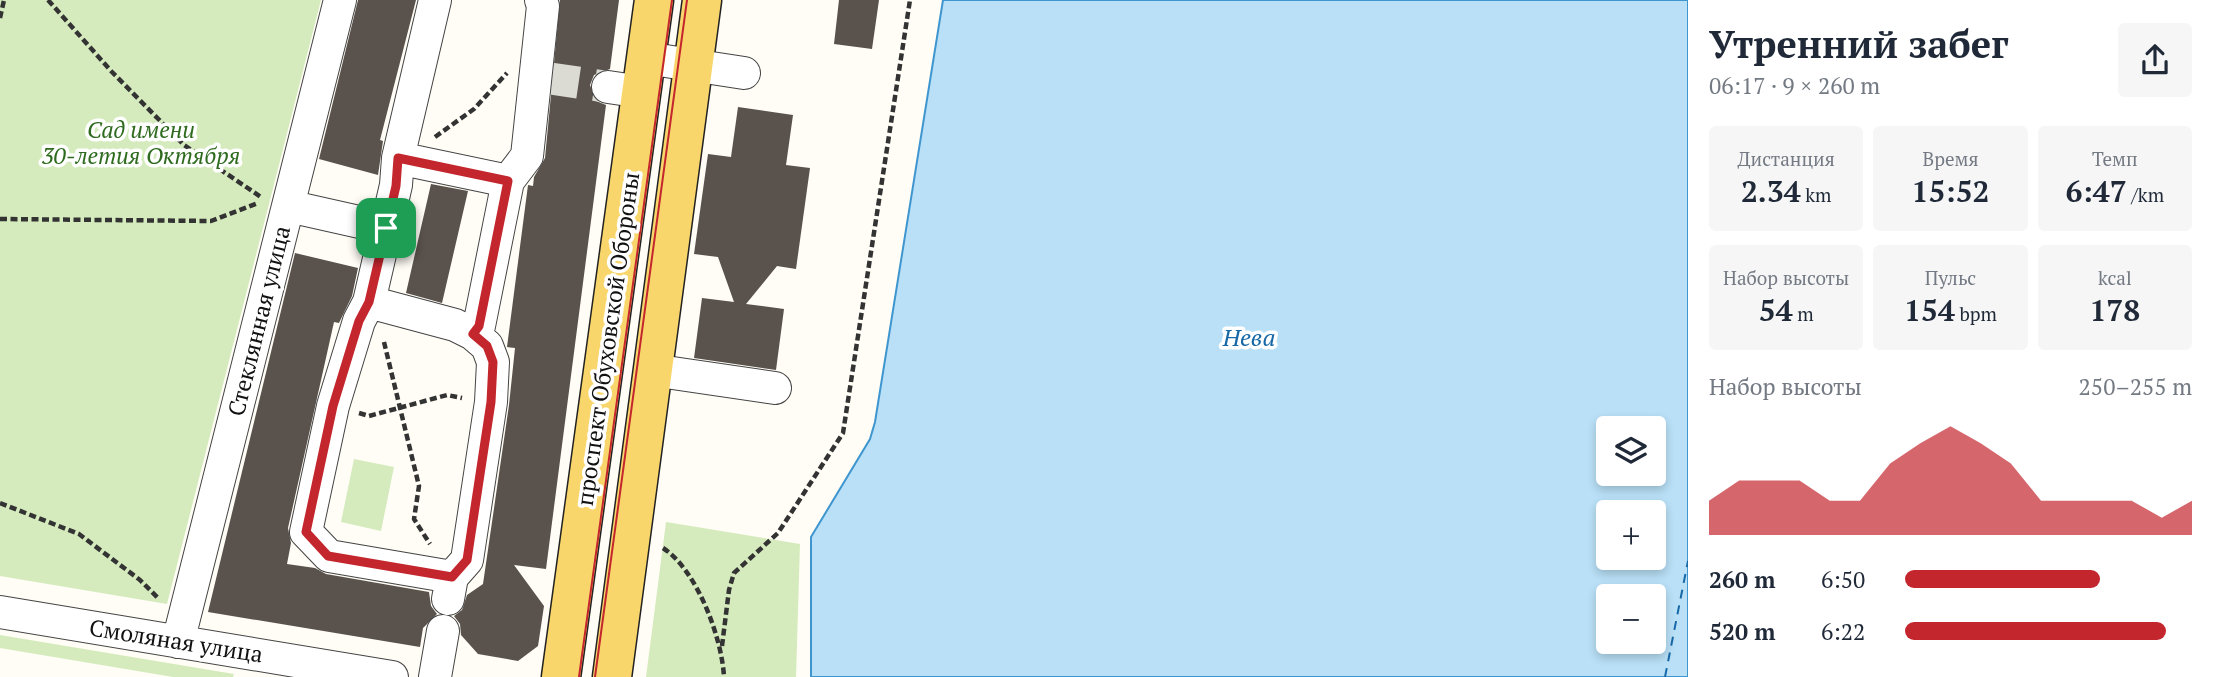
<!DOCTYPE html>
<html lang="ru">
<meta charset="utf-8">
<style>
body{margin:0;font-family:"PT Serif",serif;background:#f6f6f7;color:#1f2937;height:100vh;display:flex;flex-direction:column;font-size:26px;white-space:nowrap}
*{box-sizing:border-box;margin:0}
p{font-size:23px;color:#747a83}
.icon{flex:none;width:38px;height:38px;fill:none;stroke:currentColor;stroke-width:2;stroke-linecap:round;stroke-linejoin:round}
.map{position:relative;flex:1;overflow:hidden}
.drawer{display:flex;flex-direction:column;background:#fff;width:525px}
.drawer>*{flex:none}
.tools{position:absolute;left:1596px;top:416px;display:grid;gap:14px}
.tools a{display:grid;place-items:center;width:70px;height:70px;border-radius:7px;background:#fff;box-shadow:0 4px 10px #0003;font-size:35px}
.pin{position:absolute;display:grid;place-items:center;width:60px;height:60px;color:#fff;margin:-30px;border-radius:14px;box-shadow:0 4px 10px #0006}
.round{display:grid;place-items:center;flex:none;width:74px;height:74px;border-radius:7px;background:#f6f6f7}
.summary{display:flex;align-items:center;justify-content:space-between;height:119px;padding:0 21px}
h1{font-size:38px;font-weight:600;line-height:52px}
.metrics{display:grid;grid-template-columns:repeat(3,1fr);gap:10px;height:119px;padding:7px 21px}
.metrics div{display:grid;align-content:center;border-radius:7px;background:#f6f6f7;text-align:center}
.metrics b{font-size:30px;font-weight:600}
.metrics small{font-size:19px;font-weight:400}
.metrics p{font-size:19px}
.chart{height:196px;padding:14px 21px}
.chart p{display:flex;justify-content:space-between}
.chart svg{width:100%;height:126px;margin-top:7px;fill:#c4262e;opacity:.7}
ul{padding:0 21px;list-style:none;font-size:23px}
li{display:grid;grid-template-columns:112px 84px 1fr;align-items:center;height:52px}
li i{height:18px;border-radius:9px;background:#c4262e}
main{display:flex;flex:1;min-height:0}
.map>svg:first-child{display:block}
.green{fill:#d5ebbd}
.water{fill:#b9e0f7;stroke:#3f96cf;stroke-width:2;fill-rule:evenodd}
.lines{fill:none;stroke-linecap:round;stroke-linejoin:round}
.ferry{stroke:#1768a6;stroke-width:2;stroke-dasharray:9 7;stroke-linecap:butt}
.building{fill:#5a524d}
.minor-tunnel{stroke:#dbdad3;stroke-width:32;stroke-dasharray:32 16;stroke-linecap:butt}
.minor-casing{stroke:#444;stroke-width:34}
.major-casing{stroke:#222;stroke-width:41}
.path{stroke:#333;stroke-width:4.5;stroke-dasharray:7 3.5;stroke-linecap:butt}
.minor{stroke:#fff;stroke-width:32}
.major{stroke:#f9d66b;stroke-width:38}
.tram{stroke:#c4262e;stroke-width:2}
.route-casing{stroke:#fff;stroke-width:14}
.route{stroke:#c4262e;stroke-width:9}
.labels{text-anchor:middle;stroke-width:7;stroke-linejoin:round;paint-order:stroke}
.park-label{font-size:23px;font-style:italic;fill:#2f6b1f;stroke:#fff}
.street-label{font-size:23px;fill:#111;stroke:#fff}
.water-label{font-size:24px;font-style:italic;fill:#1768a6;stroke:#fff}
</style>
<main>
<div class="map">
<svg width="1688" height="677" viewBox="0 0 1688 677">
<rect width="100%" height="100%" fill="#fffdf5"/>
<path class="green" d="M 0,0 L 321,0 L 167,604 L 0,576 Z
M 354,459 L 394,467 L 381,531 L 341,522 Z
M 666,522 L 800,544 L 796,677 L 646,677 Z
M 0,635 L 234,674 L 233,677 L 173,677 L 0,648 Z"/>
<path class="water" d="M 943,0 L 1688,0 L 1688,677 L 811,677 L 811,537 L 870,439 L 875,422 ZM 1608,429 L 1654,429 L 1654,474 L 1608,474 ZM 1608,513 L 1654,513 L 1654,558 L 1608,558 ZM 1608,597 L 1654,597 L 1654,642 L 1608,642 Z"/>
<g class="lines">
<path class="ferry" d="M 1665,677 L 1688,561"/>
</g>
<path class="building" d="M 358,0 L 416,0 L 380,140 L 383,141 L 378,175 L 319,159 Z
M 560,0 L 619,0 L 610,69 L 594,75 L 590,85 L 596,101 L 606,105 L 546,569 L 514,565 L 544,606 L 538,646 L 518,661 L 478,654 L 461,635 L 460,624 L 454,616 L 462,610 L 467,595 L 483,584 L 509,405 L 515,348 L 507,347 L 528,185 L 533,186 L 534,177 L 545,158 Z
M 839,0 L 879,0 L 872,49 L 834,44 Z
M 738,107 L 793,115 L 786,165 L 810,168 L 796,269 L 777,266 L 746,304 L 784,309 L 776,370 L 694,358 L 702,298 L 734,302 L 718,257 L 694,254 L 708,154 L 731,157 Z
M 431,184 L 468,191 L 442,303 L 406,293 Z
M 295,253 L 358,268 L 352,296 L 339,323 L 334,322 L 288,528 L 291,543 L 287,564 L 315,568 L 326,574 L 429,592 L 431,606 L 437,614 L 423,628 L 420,647 L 208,612 Z"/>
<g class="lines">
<path class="minor-tunnel" d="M 547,78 L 608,87"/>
<defs>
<path id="minor" d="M 435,0 L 398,158 L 396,185 L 369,302 L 359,321 L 333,406 L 306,532 L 329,556 L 452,577 L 448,599
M 646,58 L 744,73
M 608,87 L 642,92
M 398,158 L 508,181
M 288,206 L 386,228
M 369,302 L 455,325 L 473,334
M 652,370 L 775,388
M 452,577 L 467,560 L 491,402 L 493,362 L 487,346 L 473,334 L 479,326 L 508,181 L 527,156 L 543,6 L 541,0
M 0,612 L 392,677
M 178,642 L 340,0
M 435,677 L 443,631"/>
<path id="major" d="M 561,677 L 654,0
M 612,677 L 702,0"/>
</defs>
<use href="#minor" class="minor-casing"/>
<use href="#major" class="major-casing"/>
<path class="path" d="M 48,0 L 112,72 L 184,145 L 261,197
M 0,18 L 4,0
M 435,137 L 474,109 L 507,73
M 0,219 L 211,221 L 258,203
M 384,342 L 419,486 L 414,519 L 430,544
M 359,413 L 369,416 L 447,395 L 462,398
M 0,503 L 79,534 L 140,580 L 159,599
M 663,548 C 697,570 722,638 724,677
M 722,646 L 729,590 L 734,573 L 778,533 L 843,433 L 910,0"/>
<use href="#minor" class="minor"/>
<use href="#major" class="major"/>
<path class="tram" d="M 579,677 L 672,0
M 595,677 L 687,0"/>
</g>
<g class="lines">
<defs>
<path id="route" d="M 398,158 L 508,181 L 479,326 L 473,334 L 487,346 L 493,362 L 491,402 L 467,560 L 452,577 L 328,556 L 306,532 L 333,406 L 359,321 L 369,302 L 396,186 Z"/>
</defs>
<use href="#route" class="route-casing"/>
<use href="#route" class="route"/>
</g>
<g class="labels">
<g class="park-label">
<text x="141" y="138">Сад имени<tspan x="141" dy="26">30-летия Октября</tspan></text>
</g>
<g class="street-label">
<text transform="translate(259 321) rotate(-76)" y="8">Стеклянная улица</text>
<text transform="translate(608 339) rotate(-82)" y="8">проспект Обуховской Обороны</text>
<text transform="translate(176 641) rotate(9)" y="8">Смоляная улица</text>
</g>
<g class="water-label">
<text x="1249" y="346">Нева</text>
</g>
</g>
</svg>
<div class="tools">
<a><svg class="icon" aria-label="layers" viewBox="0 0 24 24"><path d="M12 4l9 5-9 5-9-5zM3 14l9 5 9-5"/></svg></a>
<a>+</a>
<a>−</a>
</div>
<div class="pin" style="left:386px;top:228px;background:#1e9e55"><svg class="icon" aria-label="arrive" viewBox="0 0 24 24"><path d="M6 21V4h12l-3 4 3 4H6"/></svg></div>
</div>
<section class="drawer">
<div class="summary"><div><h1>Утренний забег</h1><p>06:17 · 9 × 260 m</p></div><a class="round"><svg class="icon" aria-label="share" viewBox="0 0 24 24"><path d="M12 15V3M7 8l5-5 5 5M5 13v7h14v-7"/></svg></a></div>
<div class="metrics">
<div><p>Дистанция</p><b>2.34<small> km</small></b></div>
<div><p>Время</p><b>15:52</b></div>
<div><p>Темп</p><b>6:47<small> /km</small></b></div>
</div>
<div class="metrics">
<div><p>Набор высоты</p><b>54<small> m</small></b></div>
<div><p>Пульс</p><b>154<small> bpm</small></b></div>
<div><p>kcal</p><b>178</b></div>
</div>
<div class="chart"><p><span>Набор высоты</span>250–255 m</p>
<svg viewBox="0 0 160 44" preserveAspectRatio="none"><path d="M0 44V32L10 25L20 25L30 25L40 32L50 32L60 19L70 12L80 6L90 12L100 19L110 32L120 32L130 32L140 32L150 38L160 32V44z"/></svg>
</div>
<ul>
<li><b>260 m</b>6:50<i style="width:68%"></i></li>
<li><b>520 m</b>6:22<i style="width:91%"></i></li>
</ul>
</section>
</main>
